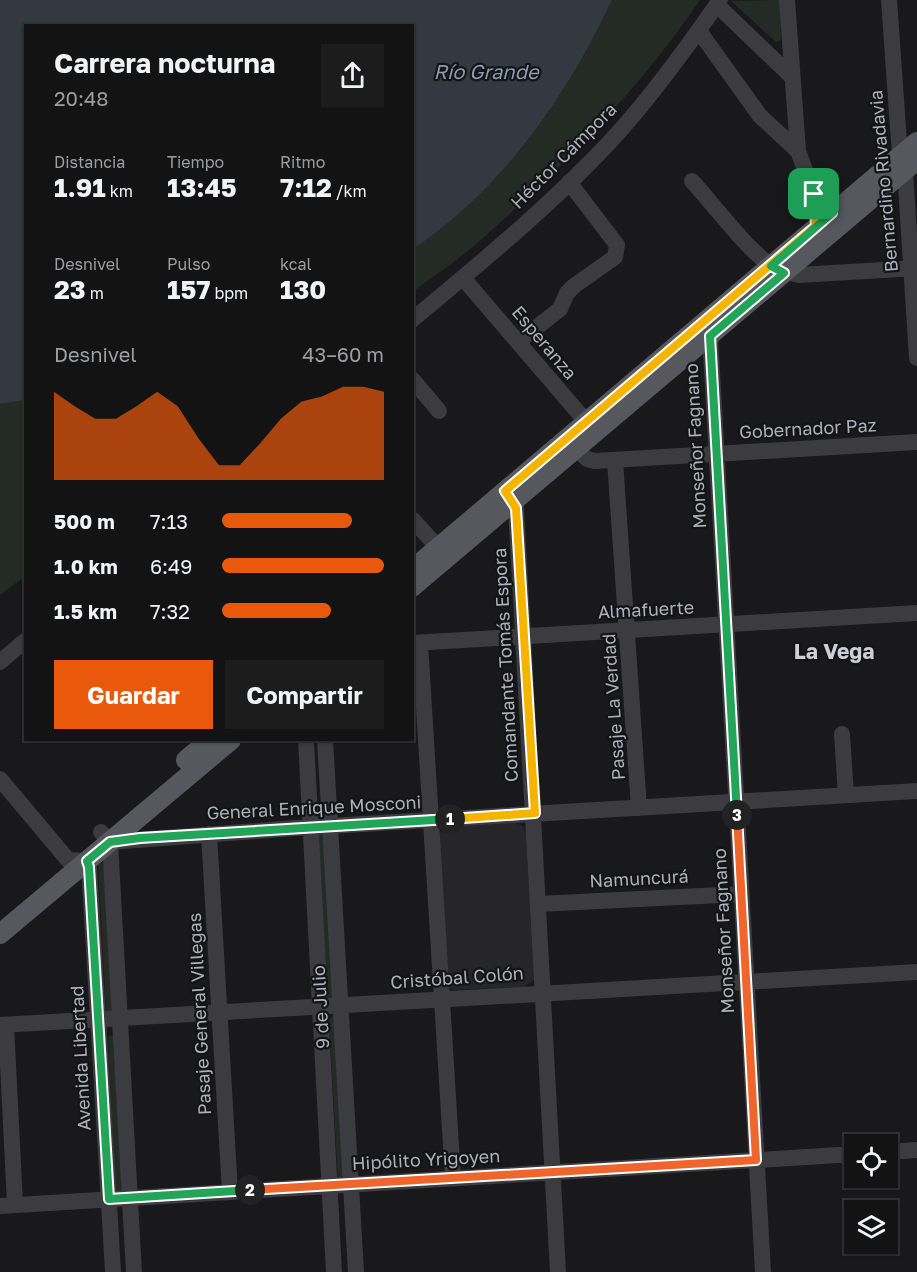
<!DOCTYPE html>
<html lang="es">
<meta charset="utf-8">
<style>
body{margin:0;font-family:"Golos Text",sans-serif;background:#1c1c1d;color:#f1f3f6;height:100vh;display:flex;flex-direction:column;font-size:22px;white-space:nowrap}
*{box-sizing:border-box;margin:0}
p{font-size:20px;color:#9d9ea0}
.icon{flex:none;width:33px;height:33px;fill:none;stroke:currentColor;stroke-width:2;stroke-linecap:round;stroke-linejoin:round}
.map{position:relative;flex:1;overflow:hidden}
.side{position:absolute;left:24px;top:24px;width:390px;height:717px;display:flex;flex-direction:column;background:#131314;border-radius:0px;box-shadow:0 2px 4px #0004,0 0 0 2px #323234}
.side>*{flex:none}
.buttons{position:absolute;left:844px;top:1134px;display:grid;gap:12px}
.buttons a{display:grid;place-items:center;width:54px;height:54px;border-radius:0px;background:#131314;box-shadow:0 2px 4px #0004,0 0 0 2px #323234;font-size:30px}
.pin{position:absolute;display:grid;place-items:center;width:51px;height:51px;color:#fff;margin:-26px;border-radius:12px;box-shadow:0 3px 9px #0006}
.km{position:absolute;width:30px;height:30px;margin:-15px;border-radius:50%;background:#222;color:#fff;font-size:16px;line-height:30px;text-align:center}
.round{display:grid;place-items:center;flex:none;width:63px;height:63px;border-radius:0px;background:#1c1c1d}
.overview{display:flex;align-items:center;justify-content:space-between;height:102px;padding:0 30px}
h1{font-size:27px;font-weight:700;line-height:45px}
.figures{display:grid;grid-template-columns:repeat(3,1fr);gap:9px;height:102px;padding:6px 30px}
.figures div{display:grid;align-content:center}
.figures b{font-size:26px;font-weight:700}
.figures small{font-size:16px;font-weight:400}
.figures p{font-size:16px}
.chart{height:168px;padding:12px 30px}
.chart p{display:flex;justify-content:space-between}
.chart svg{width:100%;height:108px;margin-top:6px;fill:#ea580c;opacity:.7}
.primary-button{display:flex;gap:12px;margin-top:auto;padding:12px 30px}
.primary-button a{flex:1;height:69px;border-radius:0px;background:#ea580c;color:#fff;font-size:24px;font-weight:700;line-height:69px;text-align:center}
.primary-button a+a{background:#1c1c1d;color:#f1f3f6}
ul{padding:0 30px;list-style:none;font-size:20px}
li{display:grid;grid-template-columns:96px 72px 1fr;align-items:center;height:45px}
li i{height:15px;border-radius:8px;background:#ea580c}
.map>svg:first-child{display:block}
.built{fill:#262528}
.green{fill:#242b25}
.water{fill:#323940}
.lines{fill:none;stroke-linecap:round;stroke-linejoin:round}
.minor{stroke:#3b3b40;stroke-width:16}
.major{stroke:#57585e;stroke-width:20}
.split-1-casing{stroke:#fff;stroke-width:12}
.split-2-casing{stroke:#fff;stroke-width:12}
.split-3-casing{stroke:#fff;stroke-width:12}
.split-4-casing{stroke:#fff;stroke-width:12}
.split-1{stroke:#f5b400;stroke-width:8}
.split-2{stroke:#22a559;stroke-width:8}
.split-3{stroke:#f0652b;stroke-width:8}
.split-4{stroke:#22a559;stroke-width:8}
.labels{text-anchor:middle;stroke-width:4.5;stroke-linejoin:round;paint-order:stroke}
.street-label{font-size:18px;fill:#adb0b9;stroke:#141416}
.water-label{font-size:20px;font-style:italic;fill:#889bb0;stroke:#141416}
.quarter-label{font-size:21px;font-weight:bold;fill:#cecfd6;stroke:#141416}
</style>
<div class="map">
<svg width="917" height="1272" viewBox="0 0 917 1272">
<rect width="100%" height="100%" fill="#19191b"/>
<path class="built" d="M 515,823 L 523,826 L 526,834 L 534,980 L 524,987 L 453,990 L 449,988 L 438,834 L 448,827 Z"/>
<path class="green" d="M 612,0 L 700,0 C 639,90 562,167 482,239 C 460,259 435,274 413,292 L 413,249 C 502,190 567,96 612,0 Z
M 780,0 L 781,40 L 776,42 L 731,1 Z
M 25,400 L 25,576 L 0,595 L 0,404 Z
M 320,833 L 326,836 L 333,999 L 326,1000 L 317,837 Z
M 101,862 L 104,864 L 112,1011 L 106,1012 L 98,864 Z
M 333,1016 L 336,1019 L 345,1180 L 338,1181 L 329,1019 Z
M 111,1035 L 113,1036 L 122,1192 L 115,1193 L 108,1037 Z"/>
<path class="water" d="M 0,0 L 612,0 C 567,96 502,190 413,249 L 412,26 L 26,26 L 25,400 L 0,404 Z"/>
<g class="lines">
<path class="minor" d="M 787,0 L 798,151 L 814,194 L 832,213
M 889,0 L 900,156 L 905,170 L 917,358
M 717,5 L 791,76
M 699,31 L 760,116 L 798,151
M 692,181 C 714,205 746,249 773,267 C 781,272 789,273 799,275 L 917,268
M 463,278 L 595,432
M 412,320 C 483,261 556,201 618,133 C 655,92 688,46 720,0
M 710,336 L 763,1272
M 518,342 L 560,309 L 567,293 L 574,286 L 615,257 L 617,245 L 569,182
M 412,379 L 439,411
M 567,440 L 587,459 L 595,461 L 917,442
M 615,461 L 639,808
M 508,494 L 516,508 L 558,1272
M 412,519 L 447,557
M 412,643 L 917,613
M 420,643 L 453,1178
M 0,662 L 26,640
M 842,734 L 846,795
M 306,740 L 334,1272
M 325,740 L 356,1272
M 0,779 L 68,860 L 87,861 L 89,867 L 113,1272
M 101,832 L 110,842 L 134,1272
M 209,834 L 230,1192
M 110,842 L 296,828 L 917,791
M 538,904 L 741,894
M 0,1025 L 917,972
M 6,1025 L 15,1204
M 888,1152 L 917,1150
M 0,1206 L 855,1154"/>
<path class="major" d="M 412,570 L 917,142
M 412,587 L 917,160
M 186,760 L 210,740
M 0,934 L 231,740"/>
</g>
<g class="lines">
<defs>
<path id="split-1" d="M 450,819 L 535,813 L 516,508 L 505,491 L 816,226 L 814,194"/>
<path id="split-2" d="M 250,1190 L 109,1199 L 89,867 L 87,861 L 110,842 L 140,838 L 450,819"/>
<path id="split-3" d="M 250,1190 L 756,1160 L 737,815"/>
<path id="split-4" d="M 737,815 L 710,336 L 784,273 L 771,266 L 832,213 L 814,194"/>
</defs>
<use href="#split-1" class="split-1-casing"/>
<use href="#split-2" class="split-2-casing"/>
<use href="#split-3" class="split-3-casing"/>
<use href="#split-4" class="split-4-casing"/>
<use href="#split-1" class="split-1"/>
<use href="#split-2" class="split-2"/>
<use href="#split-3" class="split-3"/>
<use href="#split-4" class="split-4"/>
</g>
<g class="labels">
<g class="street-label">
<text transform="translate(564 156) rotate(-45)" y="6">Héctor Cámpora</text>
<text transform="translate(884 181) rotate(-95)" y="6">Bernardino Rivadavia</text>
<text transform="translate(544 343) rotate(50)" y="6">Esperanza</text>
<text transform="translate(808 429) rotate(-3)" y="6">Gobernador Paz</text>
<text transform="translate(696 446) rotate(-93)" y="6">Monseñor Fagnano</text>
<text transform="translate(646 610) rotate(-3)" y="6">Almafuerte</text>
<text transform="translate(506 665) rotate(-93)" y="6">Comandante Tomás Espora</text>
<text transform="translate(614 707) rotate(-94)" y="6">Pasaje La Verdad</text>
<text transform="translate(314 808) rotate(-3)" y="6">General Enrique Mosconi</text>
<text transform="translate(639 879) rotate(-3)" y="6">Namuncurá</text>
<text transform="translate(724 931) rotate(-93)" y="6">Monseñor Fagnano</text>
<text transform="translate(457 978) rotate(-4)" y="6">Cristóbal Colón</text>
<text transform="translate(321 1007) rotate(-93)" y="6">9 de Julio</text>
<text transform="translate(200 1014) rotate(-93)" y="6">Pasaje General Villegas</text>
<text transform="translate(81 1058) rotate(-93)" y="6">Avenida Libertad</text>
<text transform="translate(426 1160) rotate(-3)" y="6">Hipólito Yrigoyen</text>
</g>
<g class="water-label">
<text x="486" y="79">Río Grande</text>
</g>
<g class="quarter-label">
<text x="834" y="659">La Vega</text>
</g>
</g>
</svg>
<div class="buttons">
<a><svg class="icon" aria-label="locate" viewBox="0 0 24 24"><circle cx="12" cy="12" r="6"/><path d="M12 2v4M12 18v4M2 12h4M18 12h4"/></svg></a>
<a><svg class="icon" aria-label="layers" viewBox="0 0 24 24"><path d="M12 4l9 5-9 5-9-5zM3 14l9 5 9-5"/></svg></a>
</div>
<div class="pin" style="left:814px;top:194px;background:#1e9e55"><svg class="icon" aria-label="arrive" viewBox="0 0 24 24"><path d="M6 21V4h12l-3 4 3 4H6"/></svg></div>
<b class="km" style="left:450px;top:819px">1</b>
<b class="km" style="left:250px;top:1190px">2</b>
<b class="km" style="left:737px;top:815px">3</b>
<section class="side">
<div class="overview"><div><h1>Carrera nocturna</h1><p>20:48</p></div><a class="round"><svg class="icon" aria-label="share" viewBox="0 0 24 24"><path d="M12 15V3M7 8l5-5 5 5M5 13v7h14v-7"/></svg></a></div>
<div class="figures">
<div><p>Distancia</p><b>1.91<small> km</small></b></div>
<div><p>Tiempo</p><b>13:45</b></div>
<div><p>Ritmo</p><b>7:12<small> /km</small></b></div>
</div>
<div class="figures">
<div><p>Desnivel</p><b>23<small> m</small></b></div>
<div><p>Pulso</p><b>157<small> bpm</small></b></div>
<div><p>kcal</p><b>130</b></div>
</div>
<div class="chart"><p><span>Desnivel</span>43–60 m</p>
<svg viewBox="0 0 160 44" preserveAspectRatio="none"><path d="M0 44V8L10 14L20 19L30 19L40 14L50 8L60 14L70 27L80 38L90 38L100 29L110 19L120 12L130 10L140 6L150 6L160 8V44z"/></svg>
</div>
<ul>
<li><b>500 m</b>7:13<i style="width:80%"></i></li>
<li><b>1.0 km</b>6:49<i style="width:100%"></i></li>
<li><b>1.5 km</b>7:32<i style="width:67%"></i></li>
</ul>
<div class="primary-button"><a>Guardar</a><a>Compartir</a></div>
</section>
</div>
